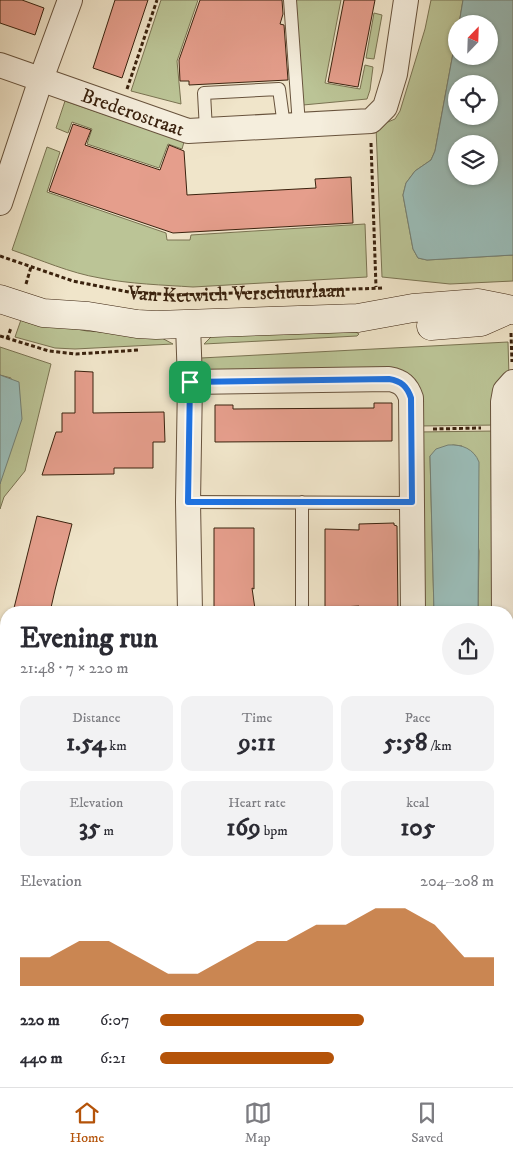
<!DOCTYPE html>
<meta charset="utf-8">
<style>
body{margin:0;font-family:"IM FELL DW Pica",serif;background:#f2f2f3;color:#2b2b33;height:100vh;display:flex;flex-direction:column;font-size:19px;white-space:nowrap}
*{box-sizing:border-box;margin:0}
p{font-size:16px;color:#7c7c81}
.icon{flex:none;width:28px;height:28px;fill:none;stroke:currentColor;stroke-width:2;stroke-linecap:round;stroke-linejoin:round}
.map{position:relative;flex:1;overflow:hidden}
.details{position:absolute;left:0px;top:606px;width:514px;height:481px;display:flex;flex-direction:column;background:#fff;border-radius:20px 20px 0 0;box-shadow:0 1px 4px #0004}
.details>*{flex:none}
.needle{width:32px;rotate:23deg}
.buttons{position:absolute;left:448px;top:15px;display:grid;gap:10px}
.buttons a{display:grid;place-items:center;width:50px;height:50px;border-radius:50%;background:#fff;box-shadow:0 1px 4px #0004;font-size:25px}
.pin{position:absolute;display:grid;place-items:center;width:42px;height:42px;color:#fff;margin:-21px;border-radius:10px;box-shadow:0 2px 8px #0006}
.round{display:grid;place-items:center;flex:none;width:52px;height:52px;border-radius:26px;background:#f2f2f3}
.overview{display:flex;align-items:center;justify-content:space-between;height:85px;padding:0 20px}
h1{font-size:28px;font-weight:700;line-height:38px}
.stats{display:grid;grid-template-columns:repeat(3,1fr);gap:8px;height:85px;padding:5px 20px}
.stats div{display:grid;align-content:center;border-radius:12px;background:#f2f2f3;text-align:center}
.stats b{font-size:25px;font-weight:700}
.stats small{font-size:14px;font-weight:400}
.stats p{font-size:14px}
.chart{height:140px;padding:10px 20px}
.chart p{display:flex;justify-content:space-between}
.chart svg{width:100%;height:90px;margin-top:5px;fill:#b45309;opacity:.7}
ul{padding:0 20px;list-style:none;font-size:16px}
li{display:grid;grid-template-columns:80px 60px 1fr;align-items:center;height:38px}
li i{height:12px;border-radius:6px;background:#b45309}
.tab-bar{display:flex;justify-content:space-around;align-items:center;height:70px;border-top:1px solid #e1e1e2;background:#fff;font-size:14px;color:#7c7c81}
.tab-bar a{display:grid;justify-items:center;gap:2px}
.tab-bar .active{color:#b45309}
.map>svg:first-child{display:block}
.green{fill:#bbc496;stroke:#7a7352}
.water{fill:#9bbeba;stroke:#748075;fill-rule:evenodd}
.building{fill:#e59e8c;stroke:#3a220e}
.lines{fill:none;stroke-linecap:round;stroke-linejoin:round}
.service-casing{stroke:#68533d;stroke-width:14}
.minor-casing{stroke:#68533d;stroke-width:26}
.secondary-casing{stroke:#3a220e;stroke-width:29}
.path{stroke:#3a220e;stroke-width:3;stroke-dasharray:4 2.5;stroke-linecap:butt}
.service{stroke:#f5eedd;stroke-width:12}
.minor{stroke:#f5eedd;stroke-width:24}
.secondary{stroke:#f5eedd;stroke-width:28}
.route-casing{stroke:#fff;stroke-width:10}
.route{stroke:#1a73e8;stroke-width:6}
.labels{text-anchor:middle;stroke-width:4;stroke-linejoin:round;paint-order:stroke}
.street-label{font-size:20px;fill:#3a220e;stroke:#f5eedd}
</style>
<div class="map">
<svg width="513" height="1087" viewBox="0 0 513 1087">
<rect width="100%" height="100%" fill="#f0e5ca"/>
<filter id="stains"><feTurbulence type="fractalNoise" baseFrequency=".004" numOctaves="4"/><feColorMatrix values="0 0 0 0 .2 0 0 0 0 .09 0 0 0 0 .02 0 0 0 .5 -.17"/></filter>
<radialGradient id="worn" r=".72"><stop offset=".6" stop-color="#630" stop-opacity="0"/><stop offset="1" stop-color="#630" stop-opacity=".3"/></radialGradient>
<path class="green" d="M 161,0 L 198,0 L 177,61 L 181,104 L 131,91 Z
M 296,0 L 341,0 L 325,83 L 360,89 L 365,65 L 373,67 L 370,90 L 367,99 L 303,105 Z
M 431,0 L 463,0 L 459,24 L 456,24 L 456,37 L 435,151 L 431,160 L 415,171 L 406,183 L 403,195 L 413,249 L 418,258 L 427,260 L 513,255 L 513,281 L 450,284 L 382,277 L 376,127 L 395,119 L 400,111 L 425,29 Z
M 374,13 L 382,15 L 374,59 L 366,58 Z
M 65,101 L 184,142 L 182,149 L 168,144 L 159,168 L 87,144 L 92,129 L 72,122 L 68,133 L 56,128 Z
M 47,147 L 60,152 L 47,192 L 166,233 L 167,240 L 190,240 L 191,235 L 365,224 L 367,277 L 193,287 C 163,285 130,284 100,278 C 70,273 41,260 12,250 Z
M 23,314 L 71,328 L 87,331 L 158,336 L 173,344 L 75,349 L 55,348 L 15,337 Z
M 356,332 L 359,334 L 357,336 L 204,344 L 212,336 Z
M 508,342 L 509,377 L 498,425 L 417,426 L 415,381 L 412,376 L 407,374 L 201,374 L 201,358 Z
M 0,347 L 51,364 L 25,471 L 4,497 L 0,509 L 0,484 L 11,378 L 0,375 Z
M 497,431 L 498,612 L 478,612 L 479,551 L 462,446 L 453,445 L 430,456 L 434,612 L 418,612 L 417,432 Z
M 115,1081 L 162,1081 L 163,1087 L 62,1087 Z"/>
<path class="water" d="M 463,0 L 513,0 L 513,255 L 427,260 L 418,258 L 413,249 L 403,195 L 406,183 L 415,171 L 431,160 L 435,151 L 456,37 L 456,56 L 489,56 L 489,24 L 459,24 ZM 456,84 L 489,84 L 489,116 L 456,116 ZM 456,144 L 489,144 L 489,176 L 456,176 Z
M 0,375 L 19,382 L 22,419 L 0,484 Z
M 448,445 C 462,444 474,449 479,462 L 478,612 L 434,612 L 430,456 L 436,449 Z
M 435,1081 L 483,1081 L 483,1087 L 435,1087 Z"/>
<path class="building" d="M 0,0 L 22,0 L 44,8 L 35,35 L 0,23 Z
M 115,0 L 148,0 L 122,78 L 93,68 Z
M 200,0 L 282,0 L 283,14 L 280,24 L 284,25 L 288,80 L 189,85 L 189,81 L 180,81 L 179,60 Z
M 344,0 L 375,0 L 358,87 L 328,82 Z
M 73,124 L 91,130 L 85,145 L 160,170 L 169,145 L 184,151 L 187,195 L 316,188 L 315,179 L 351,177 L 353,223 L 173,233 L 49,191 Z
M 75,371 L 93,372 L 93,413 L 164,412 L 165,442 L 153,442 L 153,468 L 114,468 L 114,474 L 42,475 L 56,432 L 62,432 L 62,413 L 75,413 Z
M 374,403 L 392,403 L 392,441 L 215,442 L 215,405 L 233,405 L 233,409 L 374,408 Z
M 37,516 L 72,524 L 55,590 L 50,612 L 13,612 Z
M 394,523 L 394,525 L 397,526 L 398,612 L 359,612 L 359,606 L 325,608 L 325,529 L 359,530 L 359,524 Z
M 214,528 L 254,528 L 254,589 L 252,588 L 255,609 L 251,609 L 251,612 L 214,612 Z"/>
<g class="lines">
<defs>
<path id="service" d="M 290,0 L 299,125
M 206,130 L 204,93 L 279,89 L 284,126
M 188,502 L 412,503
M 302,612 L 302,502
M 303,1081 L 303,1087"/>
<g id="minor">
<path id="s2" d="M 0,65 L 188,131 L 371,121 L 385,107 L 395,74 L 406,0"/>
<path d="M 0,203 L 41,79 L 70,0"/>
<path d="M 188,325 L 190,382 L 188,502 L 190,612"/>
<path d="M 190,382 L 389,379 C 401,381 407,386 411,398 L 413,612"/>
<path d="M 504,612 L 503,402 L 505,391 L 513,382"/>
<path d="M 0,764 L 6,767"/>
<path d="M 508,916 L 508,980"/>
<path d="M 0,932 L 6,929"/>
<path d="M 508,1067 L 508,1087"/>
<path d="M 0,1077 L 6,1077"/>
<path d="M 417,1081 L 417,1087"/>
<path d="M 194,1087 L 195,1081"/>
</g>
<path id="secondary" d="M 0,299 L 43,313 L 88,316 L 137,324 L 156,325 L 358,318 L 413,308 L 478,303 L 513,310
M 431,326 L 481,322 L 508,310"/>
</defs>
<use href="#service" class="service-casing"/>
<use href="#minor" class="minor-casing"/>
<use href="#secondary" class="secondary-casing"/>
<g class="path">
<path d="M 127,89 L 157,0"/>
<path d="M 371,143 L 376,287"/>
<path id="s1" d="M 0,256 L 73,281 L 129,292 L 176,295 L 384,288"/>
<path d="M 26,284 L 31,267"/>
<path d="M 511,333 L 512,362"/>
<path d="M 0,336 L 49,351 L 76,354 L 139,350"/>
<path d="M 7,339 L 11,328"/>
<path d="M 433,429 L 481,428"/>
<path d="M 0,636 L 6,638"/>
<path d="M 508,1020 L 513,1019"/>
<path d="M 0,1038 L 6,1037"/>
</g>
<use href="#service" class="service"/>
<use href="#minor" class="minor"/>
<use href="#secondary" class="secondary"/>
</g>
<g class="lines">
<defs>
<path id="route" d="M 389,379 C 401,381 407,386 411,398 L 412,502 L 188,502 L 190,382 Z"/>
</defs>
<use href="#route" class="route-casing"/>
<use href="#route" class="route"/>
</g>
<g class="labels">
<g class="street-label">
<text dy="7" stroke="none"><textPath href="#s2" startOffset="141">Brederostraat</textPath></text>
<text dy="7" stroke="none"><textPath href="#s1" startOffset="242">Van Ketwich Verschuurlaan</textPath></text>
</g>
</g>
<rect width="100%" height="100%" filter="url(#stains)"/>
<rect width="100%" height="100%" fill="url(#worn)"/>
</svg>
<div class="buttons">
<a><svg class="needle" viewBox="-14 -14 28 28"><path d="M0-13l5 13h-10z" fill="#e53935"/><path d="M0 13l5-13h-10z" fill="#7c7c81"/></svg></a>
<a><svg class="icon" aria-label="locate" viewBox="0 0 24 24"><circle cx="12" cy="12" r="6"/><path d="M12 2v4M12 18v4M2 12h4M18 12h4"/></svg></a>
<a><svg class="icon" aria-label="layers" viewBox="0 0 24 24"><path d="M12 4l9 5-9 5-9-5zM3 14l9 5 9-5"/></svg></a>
</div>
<div class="pin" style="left:190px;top:382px;background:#1e9e55"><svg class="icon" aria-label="arrive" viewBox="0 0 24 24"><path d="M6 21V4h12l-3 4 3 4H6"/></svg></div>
<section class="details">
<div class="overview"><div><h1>Evening run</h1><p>21:48 · 7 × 220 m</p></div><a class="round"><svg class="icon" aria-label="share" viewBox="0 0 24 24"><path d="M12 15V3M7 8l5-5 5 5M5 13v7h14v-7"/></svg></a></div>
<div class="stats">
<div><p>Distance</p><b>1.54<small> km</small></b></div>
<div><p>Time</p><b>9:11</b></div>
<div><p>Pace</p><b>5:58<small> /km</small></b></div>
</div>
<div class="stats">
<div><p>Elevation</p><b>35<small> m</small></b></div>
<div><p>Heart rate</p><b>169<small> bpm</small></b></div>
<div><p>kcal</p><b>105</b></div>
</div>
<div class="chart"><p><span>Elevation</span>204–208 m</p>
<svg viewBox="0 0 160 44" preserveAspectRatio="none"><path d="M0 44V30L10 30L20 22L30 22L40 30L50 38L60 38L70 30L80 22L90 22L100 14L110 14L120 6L130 6L140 14L150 30L160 30V44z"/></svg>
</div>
<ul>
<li><b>220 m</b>6:07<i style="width:61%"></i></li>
<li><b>440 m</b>6:21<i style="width:52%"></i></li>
</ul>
</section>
</div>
<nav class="tab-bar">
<a class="active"><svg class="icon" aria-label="home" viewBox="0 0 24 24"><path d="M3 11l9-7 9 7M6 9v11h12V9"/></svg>Home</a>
<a><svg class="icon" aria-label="map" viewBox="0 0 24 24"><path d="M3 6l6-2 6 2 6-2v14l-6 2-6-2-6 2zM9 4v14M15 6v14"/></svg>Map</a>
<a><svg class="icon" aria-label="saved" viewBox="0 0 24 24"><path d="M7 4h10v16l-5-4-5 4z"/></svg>Saved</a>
</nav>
